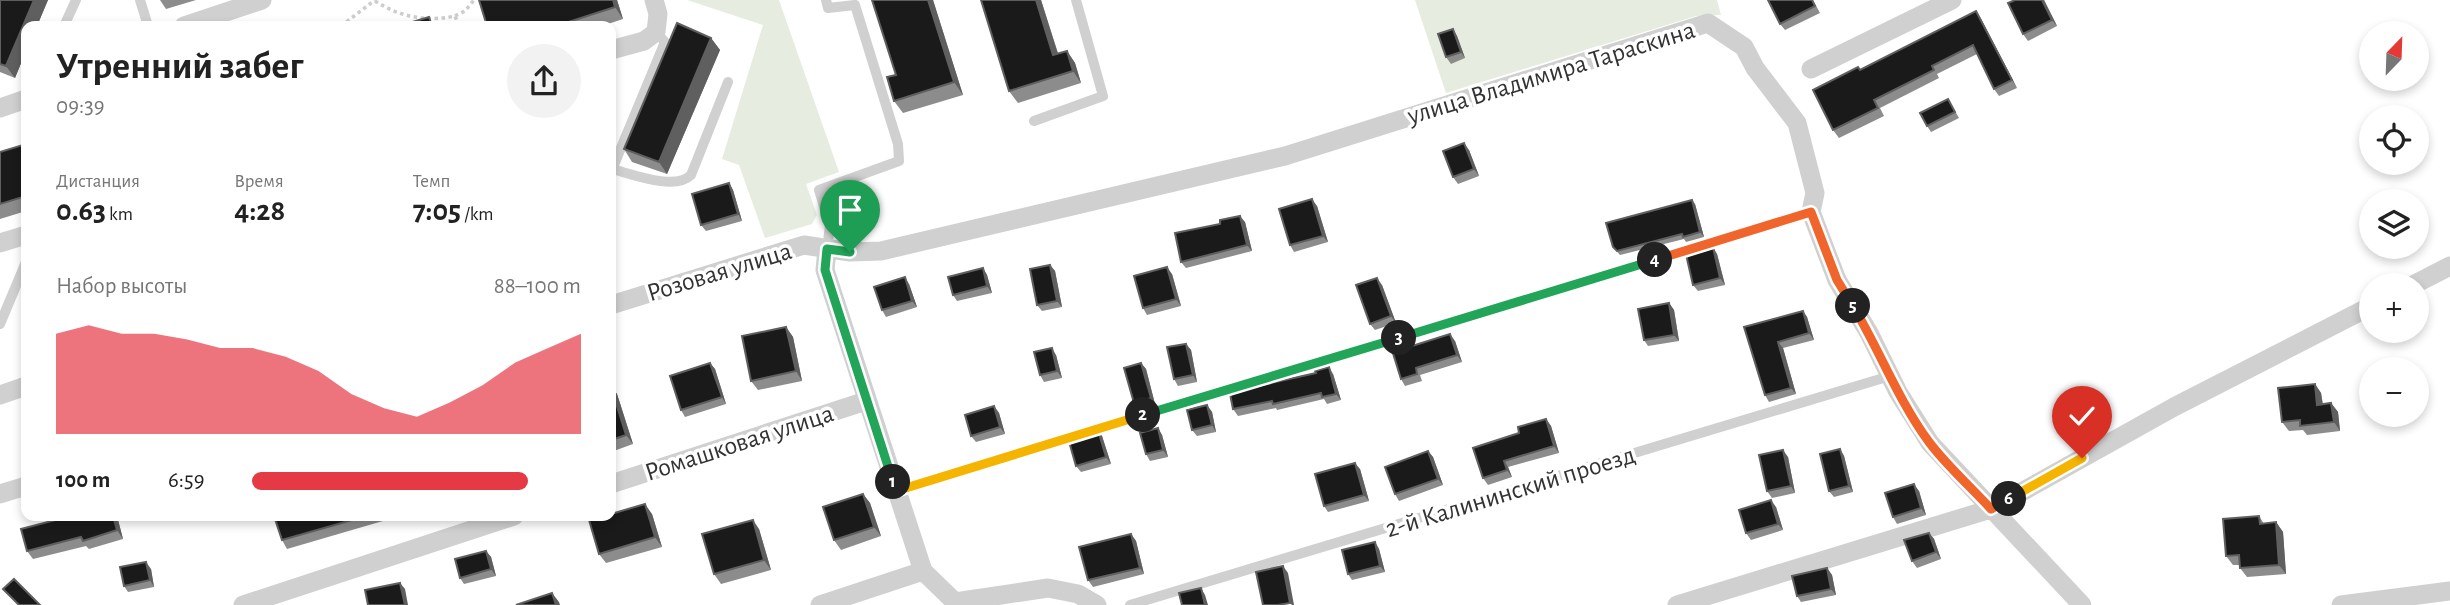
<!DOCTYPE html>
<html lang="ru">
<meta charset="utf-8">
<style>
body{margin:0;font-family:"Alegreya Sans",sans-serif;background:#f2f2f2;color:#222;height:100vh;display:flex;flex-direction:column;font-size:26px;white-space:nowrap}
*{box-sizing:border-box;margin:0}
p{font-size:23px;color:#767676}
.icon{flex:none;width:38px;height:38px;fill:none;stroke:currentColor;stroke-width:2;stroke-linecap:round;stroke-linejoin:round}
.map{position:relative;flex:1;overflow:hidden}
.drawer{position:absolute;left:21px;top:21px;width:595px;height:500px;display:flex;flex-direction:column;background:#fff;border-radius:14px;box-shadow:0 4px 10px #0003}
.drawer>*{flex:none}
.needle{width:46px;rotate:23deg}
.fabs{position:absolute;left:2359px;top:21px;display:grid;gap:14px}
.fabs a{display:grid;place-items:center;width:70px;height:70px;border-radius:50%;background:#fff;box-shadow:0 4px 10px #0003;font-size:35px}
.pin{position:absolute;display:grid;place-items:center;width:60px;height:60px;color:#fff;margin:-72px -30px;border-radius:50% 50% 50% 0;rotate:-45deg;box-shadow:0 0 7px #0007}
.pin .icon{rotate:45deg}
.km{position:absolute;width:35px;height:35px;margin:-18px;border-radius:50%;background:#222;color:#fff;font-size:19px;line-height:35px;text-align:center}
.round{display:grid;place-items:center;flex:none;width:74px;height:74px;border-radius:37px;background:#f2f2f2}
.overview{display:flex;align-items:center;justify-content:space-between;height:119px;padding:0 35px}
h1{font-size:38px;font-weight:700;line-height:52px}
.metrics{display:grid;grid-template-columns:repeat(3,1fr);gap:10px;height:119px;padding:7px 35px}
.metrics div{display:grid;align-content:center}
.metrics b{font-size:30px;font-weight:700}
.metrics small{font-size:19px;font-weight:400}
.metrics p{font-size:19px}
.chart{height:196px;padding:14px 35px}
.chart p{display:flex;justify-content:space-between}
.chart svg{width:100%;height:126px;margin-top:7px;fill:#e63946;opacity:.7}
ul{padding:0 35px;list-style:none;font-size:23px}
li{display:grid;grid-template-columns:112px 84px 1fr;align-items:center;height:52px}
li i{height:18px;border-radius:9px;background:#e63946}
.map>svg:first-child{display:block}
.green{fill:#e6ecdf}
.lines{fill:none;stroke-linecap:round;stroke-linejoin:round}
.path{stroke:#cdcdcd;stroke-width:3.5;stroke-dasharray:3.5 3.5;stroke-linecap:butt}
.lane{stroke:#d0d0d0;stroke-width:10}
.street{stroke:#d0d0d0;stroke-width:19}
.wall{fill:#8c8c8c}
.shaded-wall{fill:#5f5f5f}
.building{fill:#1a1a1a;stroke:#5f5f5f;stroke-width:2}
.split-1-casing{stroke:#fff;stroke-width:14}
.split-2-casing{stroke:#fff;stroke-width:14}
.split-3-casing{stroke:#fff;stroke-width:14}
.split-4-casing{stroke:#fff;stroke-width:14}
.split-5-casing{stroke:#fff;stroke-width:14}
.split-6-casing{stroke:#fff;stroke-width:14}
.split-7-casing{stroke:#fff;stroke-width:14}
.split-1{stroke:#22a559;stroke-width:9}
.split-2{stroke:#f5b400;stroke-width:9}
.split-3{stroke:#22a559;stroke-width:9}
.split-4{stroke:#22a559;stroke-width:9}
.split-5{stroke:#f0652b;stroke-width:9}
.split-6{stroke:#f0652b;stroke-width:9}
.split-7{stroke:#f5b400;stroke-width:9}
.labels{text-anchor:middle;stroke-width:7;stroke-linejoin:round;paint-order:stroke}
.street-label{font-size:26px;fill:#333;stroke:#fff}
</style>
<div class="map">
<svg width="2450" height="605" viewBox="0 0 2450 605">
<rect width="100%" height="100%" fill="#fff"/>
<path class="green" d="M 687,0 L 779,0 L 839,172 L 806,184 L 817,215 L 812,224 L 765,238 L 739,165 L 722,159 L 763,25 Z
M 1415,0 L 1717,0 L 1721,15 L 1696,16 L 1446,93 Z"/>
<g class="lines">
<path class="path" d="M 375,1 C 400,17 426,22 455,16 L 459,26
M 455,16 L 465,11 L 474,0
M 341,26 L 375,0"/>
<path class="lane" d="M 140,0 L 148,26
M 826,0 L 828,8 L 855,5 L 898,144 L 899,161 L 819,190 L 830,226 L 827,249
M 64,26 L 76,0
M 1034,121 L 1103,96 L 1076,0
M 612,169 C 632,174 675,191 691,175 L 728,82
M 611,172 L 665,42 L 656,32
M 0,324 L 26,262
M 896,491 L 1811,212
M 1130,605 L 1890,376"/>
<path class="street" d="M 184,26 L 262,0
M 611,50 L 644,41 L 656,32 L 658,14 L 654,0
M 1811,69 L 1952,0
M 0,108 L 26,99
M 0,243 L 26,235
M 827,249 L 825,270 L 923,571 L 955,602 L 1048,588 L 1078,594 L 1097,605
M 2413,285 L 2450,266
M 611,305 L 804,245 L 850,252 L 881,251 L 1285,156 L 1708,23 L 1744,47 L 1755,68 L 1797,123 L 1815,193 L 1811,212 L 1837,280 L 1869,333 L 1898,392 L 1930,443 L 2082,605
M 0,395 L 26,386
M 611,484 L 866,401
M 0,494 L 26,486
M 243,605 L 514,516
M 820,605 L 923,571
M 1677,605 L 1991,509 L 2174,407 L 2371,306
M 2341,605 L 2450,591"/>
</g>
<path class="wall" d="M 0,0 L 48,0 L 37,26 L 26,26 L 26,51 L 15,78 L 0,72 Z
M 160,0 L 196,0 L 166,9 Z
M 479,0 L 617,0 L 623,19 L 602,26 L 487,26 Z
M 933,0 L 963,95 L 903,113 L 894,101 L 896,75 Z
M 981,0 L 1041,0 L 1058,53 L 1067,51 L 1075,63 L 1081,83 L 1018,103 L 1009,91 Z
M 1813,0 L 1820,13 L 1785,30 L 1780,24 Z
M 2015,0 L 2044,0 L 2057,26 L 2028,41 L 2023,34 Z
M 1976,11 L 1981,19 L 2017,88 L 1999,96 L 1994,89 L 1977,54 L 1937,74 L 1939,78 L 1880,108 L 1884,116 L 1839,138 L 1833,130 L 1860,70 Z
M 1453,29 L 1457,36 L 1465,58 L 1451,64 L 1446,57 Z
M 711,38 L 720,50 L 667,174 L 632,162 L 624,149 Z
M 1948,99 L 1959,118 L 1931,132 L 1927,126 Z
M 26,144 L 26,211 L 0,219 L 0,152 Z
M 1469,150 L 1479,176 L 1458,184 L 1453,177 Z
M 729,183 L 733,190 L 742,221 L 706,231 L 701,225 Z
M 1695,204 L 1704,237 L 1686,242 L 1684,239 L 1620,255 L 1613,247 Z
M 1317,206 L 1328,242 L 1294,252 L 1290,245 Z
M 1245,222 L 1252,251 L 1186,268 L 1181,262 Z
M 1703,245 L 1705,249 L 1717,254 L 1725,285 L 1698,291 L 1693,285 Z
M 1050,265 L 1055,271 L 1062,307 L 1042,311 L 1037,305 Z
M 983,268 L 987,275 L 992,293 L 957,301 L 953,295 Z
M 1172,274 L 1181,306 L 1147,315 L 1143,308 Z
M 909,284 L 917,307 L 886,317 L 882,310 Z
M 1382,285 L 1396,323 L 1375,330 L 1370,324 Z
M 1669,303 L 1674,310 L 1679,341 L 1648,346 L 1644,340 Z
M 1803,311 L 1807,317 L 1814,340 L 1783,348 L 1796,394 L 1769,402 L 1765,395 L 1744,327 Z
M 786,327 L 793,337 L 802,381 L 758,390 L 751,381 Z
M 1455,341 L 1462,362 L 1420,375 L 1422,381 L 1405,386 L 1401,379 Z
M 1186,344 L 1191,350 L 1197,382 L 1178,386 L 1174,379 Z
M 1056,355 L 1062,378 L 1044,382 L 1040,375 Z
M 710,363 L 715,369 L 726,404 L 685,417 L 681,410 Z
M 1141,363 L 1146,369 L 1155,404 L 1139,409 L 1134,403 Z
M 1333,374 L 1341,400 L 1327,404 L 1324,399 L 1277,410 L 1276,408 L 1238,416 L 1233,409 L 1248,384 L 1251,387 Z
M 2315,384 L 2321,393 L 2323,404 L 2331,403 L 2338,412 L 2340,431 L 2307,435 L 2303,430 L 2289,431 L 2282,422 Z
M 611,386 L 617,394 L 633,444 L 611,452 Z
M 1207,405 L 1212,412 L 1216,432 L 1197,436 L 1192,430 Z
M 994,406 L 999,413 L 1005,434 L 976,442 L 971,436 Z
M 1546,419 L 1551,426 L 1559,453 L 1508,467 L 1512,477 L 1488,485 L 1483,478 L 1519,433 Z
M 1158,428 L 1162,435 L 1168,457 L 1150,461 L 1146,454 Z
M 1098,430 L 1102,436 L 1111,464 L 1081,472 L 1076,466 Z
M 1840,449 L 1844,456 L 1853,492 L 1834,497 L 1829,491 Z
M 1428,451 L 1433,457 L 1443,485 L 1399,501 L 1395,494 Z
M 1788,457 L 1795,493 L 1772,498 L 1767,491 Z
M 1360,469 L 1369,501 L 1328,512 L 1324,506 Z
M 1919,491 L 1926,515 L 1897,524 L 1893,517 Z
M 863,494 L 870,503 L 881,536 L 841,550 L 834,540 Z
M 1776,507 L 1783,530 L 1751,540 L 1746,533 Z
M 652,514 L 662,547 L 606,563 L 599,554 Z
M 117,516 L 123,539 L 89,549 L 86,546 L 33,559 L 27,551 Z
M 274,516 L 400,516 L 287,549 L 282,540 Z
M 2259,516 L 2264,524 L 2276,522 L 2283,532 L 2286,574 L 2247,577 L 2240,568 L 2240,565 L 2233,565 L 2226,556 Z
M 759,529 L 771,570 L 721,584 L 714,574 Z
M 1929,533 L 1934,539 L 1941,559 L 1917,568 L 1912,561 Z
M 1131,534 L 1136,541 L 1144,574 L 1093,587 L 1088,580 Z
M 1375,542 L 1379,549 L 1385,572 L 1352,580 L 1348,574 Z
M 486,551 L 491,557 L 496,576 L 464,584 L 460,578 Z
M 1827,568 L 1832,575 L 1836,595 L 1801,602 L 1797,596 Z
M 151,569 L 154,587 L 128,592 L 124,586 Z"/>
<path class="shaded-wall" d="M 34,0 L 48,0 L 37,26 L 26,26 L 26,51 L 15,78 L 6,66 Z
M 613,0 L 617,0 L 623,19 L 615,7 Z
M 928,0 L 933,0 L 963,95 L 954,82 Z
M 1036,0 L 1041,0 L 1062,67 L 1053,55 Z
M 2042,0 L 2044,0 L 2057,26 L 2052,20 Z
M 1976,11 L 1981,19 L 2017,88 L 2012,80 Z
M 1453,29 L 1457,36 L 1465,58 L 1461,52 Z
M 711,38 L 720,50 L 667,174 L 659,162 Z
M 1067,51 L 1075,63 L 1081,83 L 1073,71 Z
M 1464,143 L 1469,150 L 1479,176 L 1474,169 Z
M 729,183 L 733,190 L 742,221 L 738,214 Z
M 1312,199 L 1317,206 L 1328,242 L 1323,236 Z
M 1692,200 L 1695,204 L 1704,237 L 1700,232 Z
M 1240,216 L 1245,222 L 1252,251 L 1247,245 Z
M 1713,247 L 1717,254 L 1725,285 L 1720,278 Z
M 1050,265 L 1055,271 L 1062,307 L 1057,301 Z
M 1167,267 L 1172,274 L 1181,306 L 1176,299 Z
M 983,268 L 987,275 L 992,293 L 987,286 Z
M 905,277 L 909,284 L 917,307 L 912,301 Z
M 1377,278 L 1382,285 L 1396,323 L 1391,316 Z
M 1669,303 L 1674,310 L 1679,341 L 1674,335 Z
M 1803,311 L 1807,317 L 1814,340 L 1809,333 Z
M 786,327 L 793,337 L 802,381 L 796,371 Z
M 1450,334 L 1455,341 L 1462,362 L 1457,355 Z
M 1778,342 L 1783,348 L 1796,394 L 1791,388 Z
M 1186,344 L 1191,350 L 1197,382 L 1193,375 Z
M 1052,348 L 1056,355 L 1062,378 L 1057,371 Z
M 710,363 L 715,369 L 726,404 L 722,397 Z
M 1141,363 L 1146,369 L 1155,404 L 1151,398 Z
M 1329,367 L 1333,374 L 1341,400 L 1336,394 Z
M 2315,384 L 2321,393 L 2324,414 L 2317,405 Z
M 611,386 L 617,394 L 633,444 L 626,435 Z
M 2331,403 L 2338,412 L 2340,431 L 2334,422 Z
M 1207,405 L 1212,412 L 1216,432 L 1212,425 Z
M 994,406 L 999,413 L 1005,434 L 1000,427 Z
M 1546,419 L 1551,426 L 1559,453 L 1554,446 Z
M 1158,428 L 1162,435 L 1168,457 L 1163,450 Z
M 1098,430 L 1102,436 L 1111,464 L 1106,457 Z
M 1840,449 L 1844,456 L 1853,492 L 1849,486 Z
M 1783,450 L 1788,457 L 1795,493 L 1791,486 Z
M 1428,451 L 1433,457 L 1443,485 L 1438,479 Z
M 1504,461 L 1508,467 L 1512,477 L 1507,470 Z
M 1355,463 L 1360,469 L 1369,501 L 1364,495 Z
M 1914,484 L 1919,491 L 1926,515 L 1921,508 Z
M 863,494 L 870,503 L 881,536 L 874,527 Z
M 1771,500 L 1776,507 L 1783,530 L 1778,524 Z
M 645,504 L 652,514 L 662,547 L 655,537 Z
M 113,516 L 117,516 L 123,539 L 117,530 Z
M 753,520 L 759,529 L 771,570 L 764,560 Z
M 2276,522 L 2283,532 L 2286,574 L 2279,565 Z
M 1929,533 L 1934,539 L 1941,559 L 1936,552 Z
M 1131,534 L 1136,541 L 1144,574 L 1140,568 Z
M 1375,542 L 1379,549 L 1385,572 L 1380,566 Z
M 486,551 L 491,557 L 496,576 L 491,569 Z
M 146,562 L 151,569 L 154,587 L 150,580 Z
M 1283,566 L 1288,573 L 1294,605 L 1292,605 L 1290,603 Z
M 1827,568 L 1832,575 L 1836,595 L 1831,589 Z
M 400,583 L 405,589 L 408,605 L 405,605 Z
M 1201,588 L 1205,595 L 1208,605 L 1205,605 Z
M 552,593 L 559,602 L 560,605 L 556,605 Z"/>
<path class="building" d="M 0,0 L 34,0 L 6,66 L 0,64 Z
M 479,0 L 613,0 L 615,7 L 556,26 L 487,26 Z
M 872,0 L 928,0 L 954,82 L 894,101 L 887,77 L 896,75 Z
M 981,0 L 1036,0 L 1053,55 L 1067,51 L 1073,71 L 1009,91 Z
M 1768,0 L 1812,0 L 1815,6 L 1780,24 Z
M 2015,0 L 2042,0 L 2052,20 L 2023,34 L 2008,3 Z
M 1976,11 L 2012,80 L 1994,89 L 1973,45 L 1932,66 L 1934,70 L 1874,100 L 1878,108 L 1833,130 L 1813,90 L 1858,67 L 1860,70 Z
M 429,17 L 432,26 L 399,26 Z
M 677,23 L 711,38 L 659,162 L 624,149 Z
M 1453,29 L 1461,52 L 1446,57 L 1438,34 Z
M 1948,99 L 1955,112 L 1927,126 L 1920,113 Z
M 1464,143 L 1474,169 L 1453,177 L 1443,151 Z
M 26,144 L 26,196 L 0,204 L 0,152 Z
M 729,183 L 738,214 L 701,225 L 692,194 Z
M 1312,199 L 1323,236 L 1290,245 L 1279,209 Z
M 1692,200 L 1700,232 L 1683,237 L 1682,234 L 1617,251 L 1613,247 L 1606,223 Z
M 1240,216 L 1247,245 L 1181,262 L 1175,233 L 1220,224 L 1220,220 Z
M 1703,245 L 1704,249 L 1713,247 L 1720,278 L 1693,285 L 1685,250 Z
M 1050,265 L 1057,301 L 1037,305 L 1030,269 Z
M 1167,267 L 1176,299 L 1143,308 L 1134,276 Z
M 983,268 L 987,286 L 953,295 L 948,277 Z
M 905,277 L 912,301 L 882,310 L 874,287 Z
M 1377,278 L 1391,316 L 1370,324 L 1356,285 Z
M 1669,303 L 1674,335 L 1644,340 L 1638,309 Z
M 1803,311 L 1809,333 L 1778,342 L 1791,388 L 1765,395 L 1744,327 Z
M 786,327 L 796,371 L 751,381 L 742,336 Z
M 1450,334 L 1457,355 L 1416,368 L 1417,374 L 1401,379 L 1392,350 L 1408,344 L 1409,347 Z
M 1186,344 L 1193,375 L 1174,379 L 1167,347 Z
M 1052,348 L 1057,371 L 1040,375 L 1034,352 Z
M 710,363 L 722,397 L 681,410 L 670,376 Z
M 1141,363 L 1151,398 L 1134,403 L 1124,368 Z
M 1329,367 L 1336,394 L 1322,397 L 1321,393 L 1273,404 L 1272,401 L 1233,409 L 1229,389 L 1248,384 L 1249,388 L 1316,373 L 1315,371 Z
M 2315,384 L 2317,405 L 2331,403 L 2334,422 L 2300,426 L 2300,420 L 2282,422 L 2278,388 Z
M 611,387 L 626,435 L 611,440 Z
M 1207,405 L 1212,425 L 1192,430 L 1187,410 Z
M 994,406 L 1000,427 L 971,436 L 965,415 Z
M 1546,419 L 1554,446 L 1504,461 L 1507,470 L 1483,478 L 1473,448 L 1519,433 L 1518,427 Z
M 1158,428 L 1163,450 L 1146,454 L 1140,433 Z
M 1098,430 L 1106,457 L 1076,466 L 1068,438 Z
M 1840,449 L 1849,486 L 1829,491 L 1820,454 Z
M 1783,450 L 1791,486 L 1767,491 L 1759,455 Z
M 1428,451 L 1438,479 L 1395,494 L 1385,467 Z
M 1355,463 L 1364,495 L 1324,506 L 1315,474 Z
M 1914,484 L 1921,508 L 1893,517 L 1885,493 Z
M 863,494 L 874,527 L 834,540 L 823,507 Z
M 1771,500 L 1778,524 L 1746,533 L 1739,510 Z
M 645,504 L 655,537 L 599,554 L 589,520 L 603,516 L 611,516 L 611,514 Z
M 71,516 L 113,516 L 117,530 L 83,541 L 81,537 L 27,551 L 21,529 Z
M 274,516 L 366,516 L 282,540 Z
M 2259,516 L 2260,524 L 2276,522 L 2279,565 L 2240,568 L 2239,555 L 2226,556 L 2223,519 Z
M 753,520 L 764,560 L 714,574 L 702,534 Z
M 1929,533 L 1936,552 L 1912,561 L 1904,540 Z
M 1131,534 L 1140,568 L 1088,580 L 1079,547 Z
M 1375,542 L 1380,566 L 1348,574 L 1342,550 Z
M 486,551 L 491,569 L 460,578 L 455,559 Z
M 146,562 L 150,580 L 124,586 L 120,567 Z
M 1283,566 L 1290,603 L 1278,605 L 1263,605 L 1256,572 Z
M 1827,568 L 1831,589 L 1797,596 L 1792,576 Z
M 14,579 L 40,605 L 19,605 L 3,589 Z
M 400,583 L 405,605 L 368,605 L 365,590 Z
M 1201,588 L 1205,605 L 1182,605 L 1179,593 Z
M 552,593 L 556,605 L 516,605 Z"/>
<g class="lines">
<defs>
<path id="split-1" d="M 850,252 L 827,249 L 825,270 L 893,482"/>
<path id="split-2" d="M 893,482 L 896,491 L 1143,415"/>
<path id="split-3" d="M 1143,415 L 1399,338"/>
<path id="split-4" d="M 1399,338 L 1655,260"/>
<path id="split-5" d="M 1655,260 L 1811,212 L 1837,280 L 1853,306"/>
<path id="split-6" d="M 1853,306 C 1880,351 1898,400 1929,442 C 1947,466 1971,487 1991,509 L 2009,499"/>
<path id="split-7" d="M 2009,499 L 2082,458"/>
</defs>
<use href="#split-1" class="split-1-casing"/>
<use href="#split-2" class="split-2-casing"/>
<use href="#split-3" class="split-3-casing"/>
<use href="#split-4" class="split-4-casing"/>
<use href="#split-5" class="split-5-casing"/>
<use href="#split-6" class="split-6-casing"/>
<use href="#split-7" class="split-7-casing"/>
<use href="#split-1" class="split-1"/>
<use href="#split-2" class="split-2"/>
<use href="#split-3" class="split-3"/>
<use href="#split-4" class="split-4"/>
<use href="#split-5" class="split-5"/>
<use href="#split-6" class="split-6"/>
<use href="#split-7" class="split-7"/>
</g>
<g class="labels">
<g class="street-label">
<text transform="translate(1551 72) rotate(-17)" y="9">улица Владимира Тараскина</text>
<text transform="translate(719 271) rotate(-17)" y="9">Розовая улица</text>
<text transform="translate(739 442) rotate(-18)" y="9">Ромашковая улица</text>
<text transform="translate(1510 491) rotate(-17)" y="9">2-й Калининский проезд</text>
</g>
</g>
</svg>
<div class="fabs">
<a><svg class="needle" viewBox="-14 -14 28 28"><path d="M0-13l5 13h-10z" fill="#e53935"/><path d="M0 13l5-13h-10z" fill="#767676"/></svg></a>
<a><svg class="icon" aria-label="locate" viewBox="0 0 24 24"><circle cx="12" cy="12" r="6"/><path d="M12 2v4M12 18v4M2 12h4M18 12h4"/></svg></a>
<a><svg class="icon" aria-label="layers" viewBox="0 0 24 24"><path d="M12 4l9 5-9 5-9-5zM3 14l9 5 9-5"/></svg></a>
<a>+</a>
<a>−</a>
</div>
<div class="pin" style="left:850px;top:252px;background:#1e9e55"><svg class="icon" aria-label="arrive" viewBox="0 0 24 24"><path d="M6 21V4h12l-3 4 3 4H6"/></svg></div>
<div class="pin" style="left:2082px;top:458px;background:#d93025"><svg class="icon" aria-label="check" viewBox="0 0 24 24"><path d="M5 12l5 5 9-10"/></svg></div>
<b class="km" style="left:893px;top:482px">1</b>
<b class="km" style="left:1143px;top:415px">2</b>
<b class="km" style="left:1399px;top:338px">3</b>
<b class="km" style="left:1655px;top:260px">4</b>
<b class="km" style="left:1853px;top:306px">5</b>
<b class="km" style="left:2009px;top:499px">6</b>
<section class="drawer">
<div class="overview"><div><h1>Утренний забег</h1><p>09:39</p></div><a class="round"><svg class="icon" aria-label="share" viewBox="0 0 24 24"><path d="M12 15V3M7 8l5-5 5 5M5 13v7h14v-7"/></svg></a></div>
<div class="metrics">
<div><p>Дистанция</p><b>0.63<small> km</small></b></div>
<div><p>Время</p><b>4:28</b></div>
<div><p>Темп</p><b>7:05<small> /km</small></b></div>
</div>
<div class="chart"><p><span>Набор высоты</span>88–100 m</p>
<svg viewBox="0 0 160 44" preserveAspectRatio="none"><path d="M0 44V9L10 6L20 9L30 9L40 11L50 14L60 14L70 17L80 22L90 30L100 35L110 38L120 33L130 27L140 19L150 14L160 9V44z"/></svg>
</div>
<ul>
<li><b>100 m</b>6:59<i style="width:84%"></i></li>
</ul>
</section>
</div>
